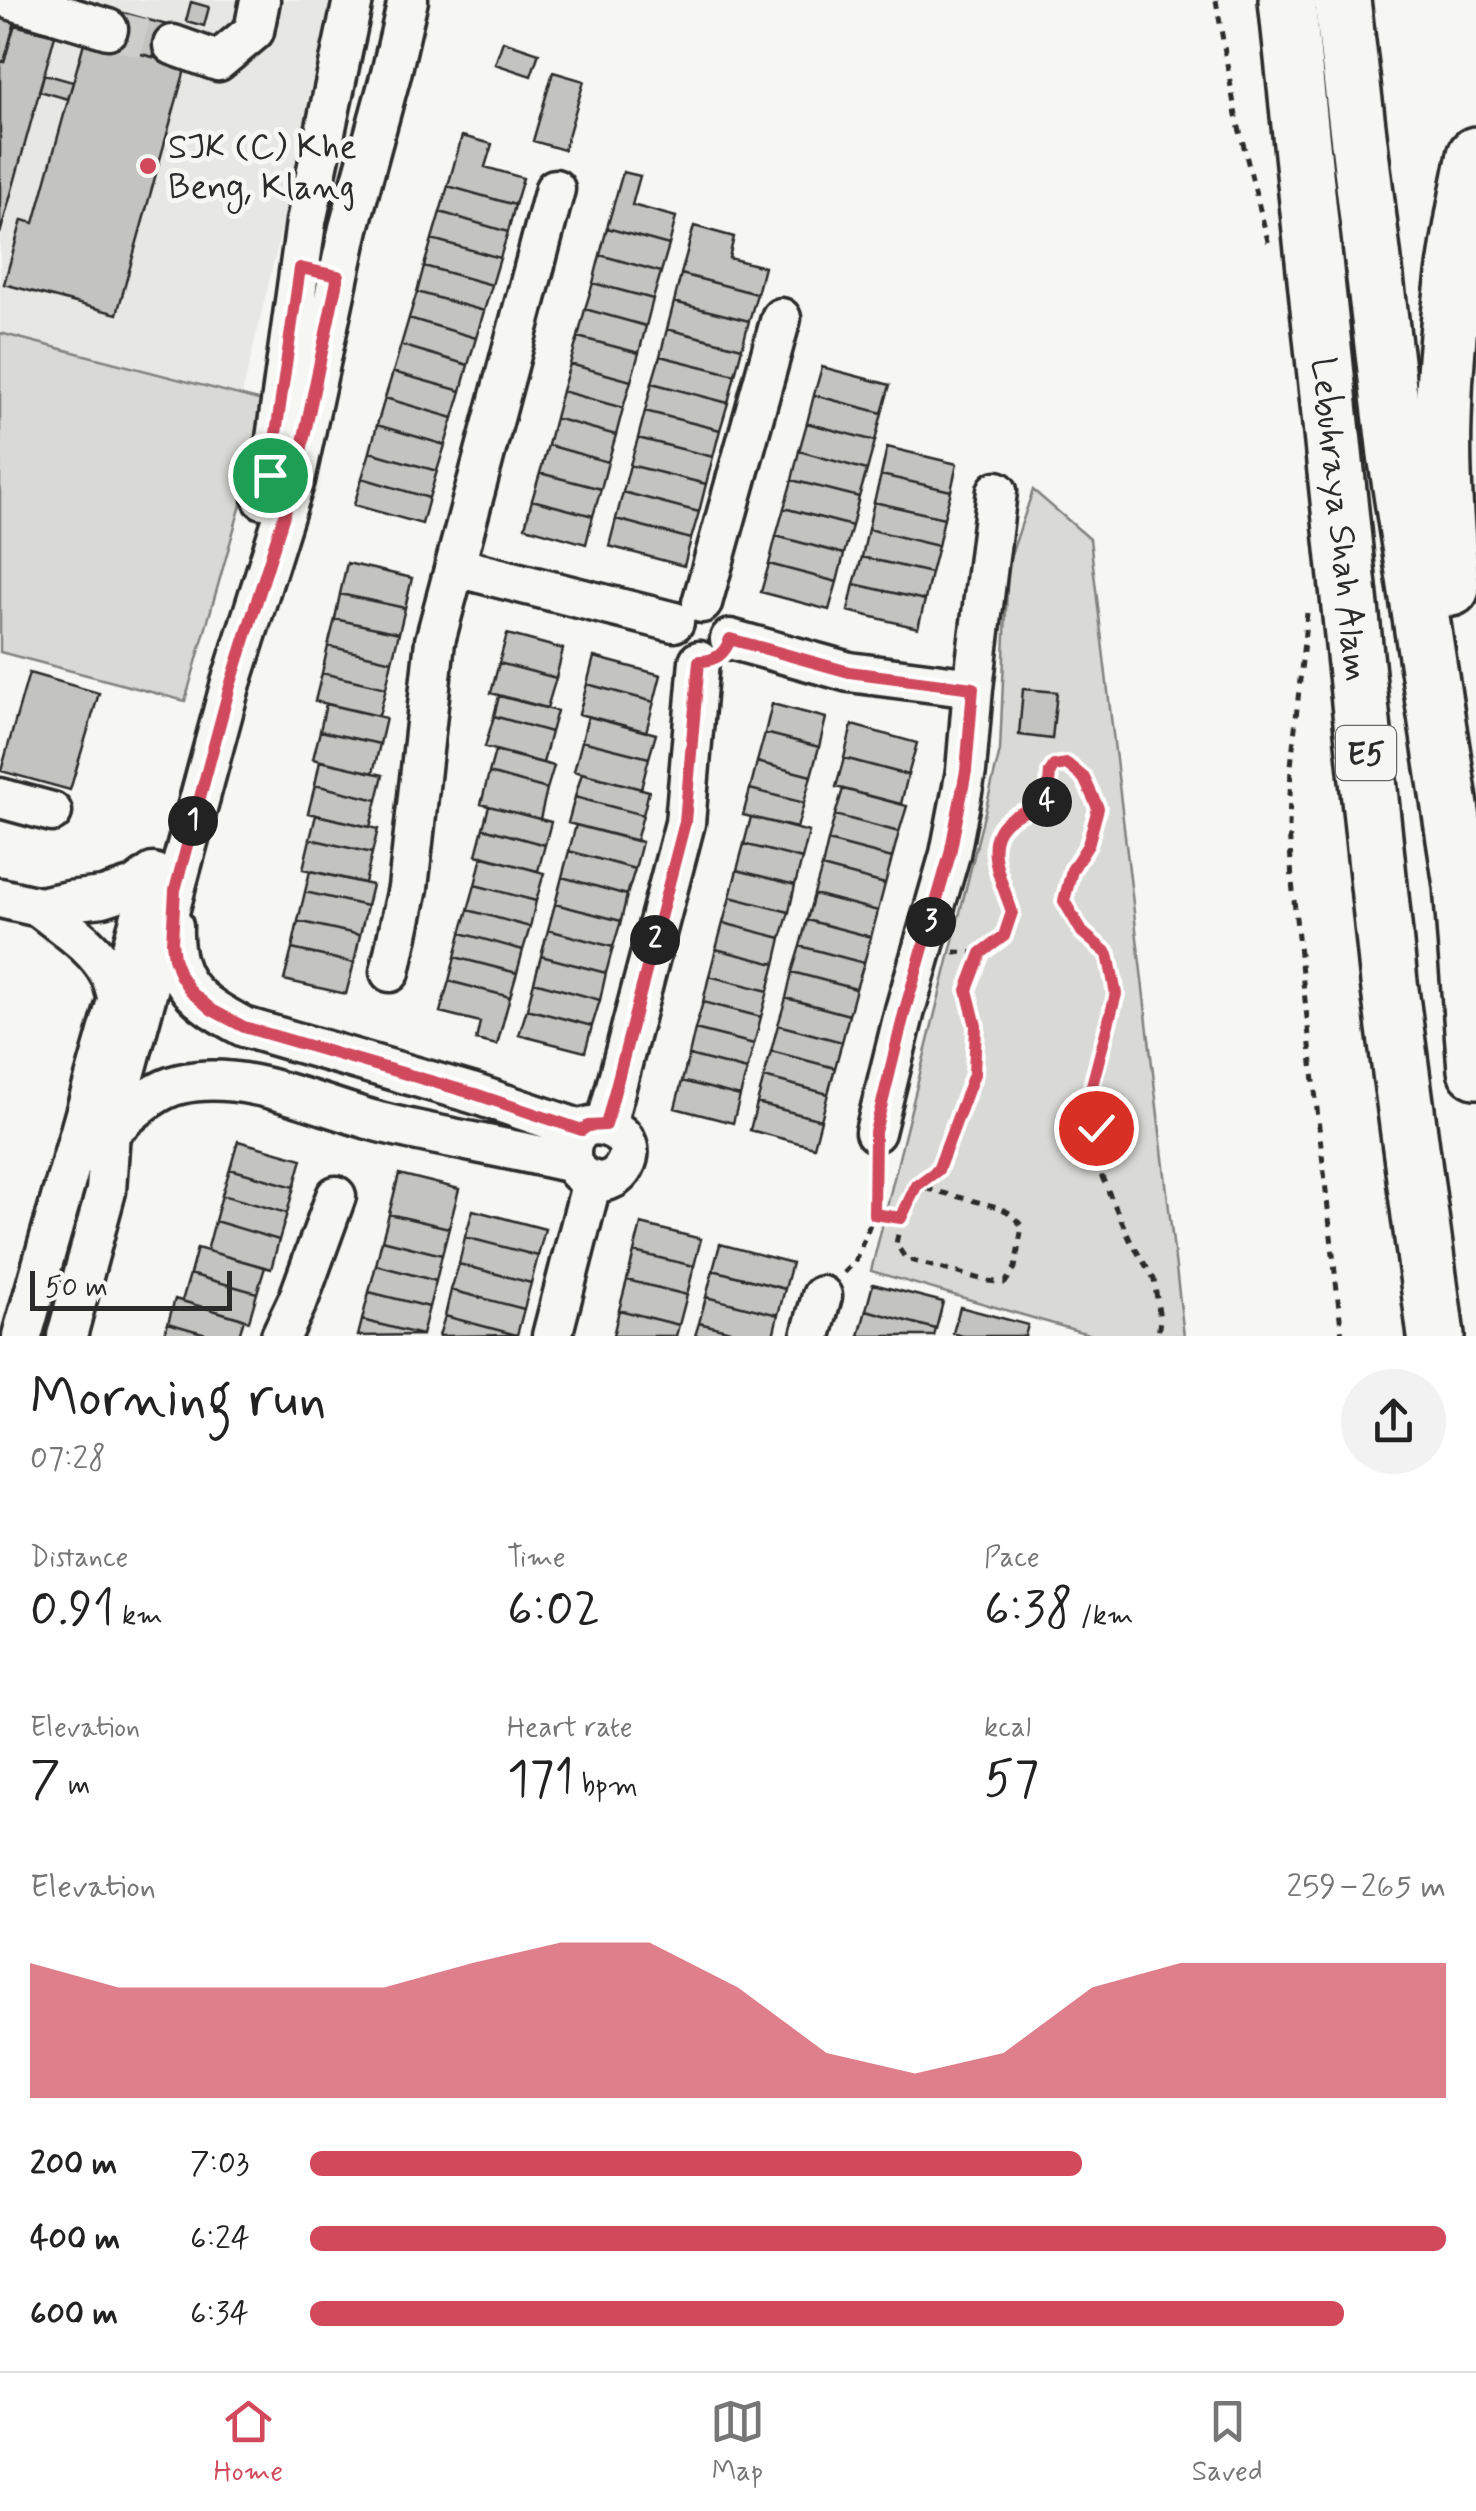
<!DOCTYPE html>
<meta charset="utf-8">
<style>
body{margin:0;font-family:Mynerve,sans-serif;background:#f2f2f2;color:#222;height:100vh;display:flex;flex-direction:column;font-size:38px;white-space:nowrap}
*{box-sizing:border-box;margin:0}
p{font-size:32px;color:#767676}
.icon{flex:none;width:55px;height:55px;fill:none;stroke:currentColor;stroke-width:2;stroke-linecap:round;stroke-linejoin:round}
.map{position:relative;height:1336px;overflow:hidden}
.panel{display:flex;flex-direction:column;background:#fff;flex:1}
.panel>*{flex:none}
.scale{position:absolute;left:30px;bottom:25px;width:202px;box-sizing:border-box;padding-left:10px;border:5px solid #2b2b2b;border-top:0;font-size:28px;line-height:35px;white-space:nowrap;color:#2b2b2b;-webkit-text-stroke:8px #f6f6f2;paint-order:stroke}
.pin{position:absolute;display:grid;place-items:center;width:85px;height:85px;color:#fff;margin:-42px;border:5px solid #fff;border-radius:50%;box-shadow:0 2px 10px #0007}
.km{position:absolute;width:50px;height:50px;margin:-25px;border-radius:50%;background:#222;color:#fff;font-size:28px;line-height:50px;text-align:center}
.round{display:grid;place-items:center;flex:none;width:105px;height:105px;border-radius:52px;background:#f2f2f2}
.overview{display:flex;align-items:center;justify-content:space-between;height:170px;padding:0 30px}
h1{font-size:55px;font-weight:600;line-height:75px}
.figures{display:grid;grid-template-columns:repeat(3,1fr);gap:15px;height:170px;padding:10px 30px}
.figures div{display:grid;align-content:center}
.figures b{font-size:50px;font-weight:600}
.figures small{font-size:28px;font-weight:400}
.figures p{font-size:28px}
.chart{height:280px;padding:20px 30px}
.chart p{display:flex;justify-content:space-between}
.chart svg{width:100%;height:180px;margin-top:10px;fill:#d1495b;opacity:.7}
ul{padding:0 30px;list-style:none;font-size:32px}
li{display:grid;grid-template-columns:160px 120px 1fr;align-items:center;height:75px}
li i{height:25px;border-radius:12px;background:#d1495b}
.menu{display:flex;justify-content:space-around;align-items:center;height:140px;border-top:2px solid #e0e0e0;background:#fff;font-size:28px;color:#767676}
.menu a{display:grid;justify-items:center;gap:5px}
.menu .active{color:#d1495b}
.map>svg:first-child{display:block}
.built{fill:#e7e7e3}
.green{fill:#d9d9d5;stroke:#828280;stroke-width:2.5}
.building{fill:#c3c3c0;stroke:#2b2b2b;stroke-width:2.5}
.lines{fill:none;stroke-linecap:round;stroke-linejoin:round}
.minor-tunnel{stroke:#cdcdca;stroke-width:38;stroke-dasharray:38 19;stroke-linecap:butt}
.minor-casing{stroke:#2b2b2b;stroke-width:45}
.highway-casing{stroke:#2b2b2b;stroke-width:62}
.path{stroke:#2b2b2b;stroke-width:5;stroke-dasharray:8 8;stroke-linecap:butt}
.minor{stroke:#f6f6f2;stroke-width:38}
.highway{stroke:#f6f6f2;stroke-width:55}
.route-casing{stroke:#fff;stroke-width:20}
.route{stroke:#d1495b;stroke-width:12}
.poi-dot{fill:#d1495b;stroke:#f6f6f2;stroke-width:4}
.labels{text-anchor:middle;stroke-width:10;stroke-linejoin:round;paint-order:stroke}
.shield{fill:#f6f6f2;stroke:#686867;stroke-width:2.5}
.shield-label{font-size:32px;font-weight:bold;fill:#2b2b2b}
.poi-label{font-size:35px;fill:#2b2b2b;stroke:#f6f6f2;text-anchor:start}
.street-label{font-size:35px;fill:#2b2b2b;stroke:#f6f6f2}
</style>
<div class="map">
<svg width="1476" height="1336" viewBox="0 0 1476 1336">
<rect width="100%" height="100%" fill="#f6f6f2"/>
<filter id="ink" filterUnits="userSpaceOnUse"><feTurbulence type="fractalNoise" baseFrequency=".01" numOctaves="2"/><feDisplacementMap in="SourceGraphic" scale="20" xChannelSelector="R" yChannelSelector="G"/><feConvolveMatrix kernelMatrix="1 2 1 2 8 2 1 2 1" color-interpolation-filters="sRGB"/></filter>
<g filter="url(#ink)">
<path class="built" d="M 0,0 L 336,0 L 242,395 L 0,333 Z"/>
<path class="green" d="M 0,333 L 270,403 L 185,701 L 0,652 Z
M 1033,490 L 1090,539 L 1184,1336 L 1095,1336 L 871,1271 L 1000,751 L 1008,564 Z"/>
<path class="building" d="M 191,2 L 209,7 L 204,26 L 186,21 Z
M 113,10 L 178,28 L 168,61 L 104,44 Z
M 0,12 L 17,17 L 4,62 L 0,61 Z
M 14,25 L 55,35 L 0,234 L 0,61 L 4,62 Z
M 85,39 L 186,66 L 117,314 L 4,284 L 22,220 L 34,223 Z
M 503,41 L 539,53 L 531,76 L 495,64 Z
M 553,72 L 584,81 L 564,150 L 533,141 Z
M 44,74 L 73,82 L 68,99 L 39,91 Z
M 462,136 L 492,144 L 485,167 L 523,178 L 515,205 L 448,186 Z
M 623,172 L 640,176 L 632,205 L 676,217 L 669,245 L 607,228 Z
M 448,186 L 515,205 L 508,232 L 440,212 Z
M 440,212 L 508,232 L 500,258 L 432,239 Z
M 694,226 L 734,237 L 729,258 L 764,267 L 757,294 L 681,274 Z
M 607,228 L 669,245 L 661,272 L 600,255 Z
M 432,239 L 500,258 L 492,285 L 424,266 Z
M 600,255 L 661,272 L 653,299 L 593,283 Z
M 424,266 L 492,285 L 484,311 L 417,292 Z
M 681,274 L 757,294 L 749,321 L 674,302 Z
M 593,283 L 653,299 L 646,326 L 585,309 Z
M 417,292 L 484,311 L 476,338 L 409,318 Z
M 674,302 L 749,321 L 742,348 L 667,329 Z
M 585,309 L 646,326 L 639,353 L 578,337 Z
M 409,318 L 476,338 L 468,365 L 401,345 Z
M 667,329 L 742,348 L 735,375 L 660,356 Z
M 578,337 L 639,353 L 631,381 L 570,364 Z
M 401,345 L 468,365 L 461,391 L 393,372 Z
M 660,356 L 735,375 L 728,403 L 652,383 Z
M 570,364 L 631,381 L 623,408 L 562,391 Z
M 822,367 L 890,385 L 882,413 L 814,395 Z
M 393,372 L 461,391 L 453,418 L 385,398 Z
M 652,383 L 728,403 L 720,430 L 645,411 Z
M 562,391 L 623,408 L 616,435 L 555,418 Z
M 814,395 L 882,413 L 875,441 L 807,423 Z
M 385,398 L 453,418 L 445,445 L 377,425 Z
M 645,411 L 720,430 L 713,457 L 638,438 Z
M 555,418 L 616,435 L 608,462 L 548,445 Z
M 807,423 L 875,441 L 867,470 L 799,451 Z
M 377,425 L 445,445 L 437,471 L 370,452 Z
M 638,438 L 713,457 L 706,484 L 630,465 Z
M 548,445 L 608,462 L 601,489 L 540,473 Z
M 887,447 L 957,464 L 951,491 L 881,475 Z
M 799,451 L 867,470 L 859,497 L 792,480 Z
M 370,452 L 437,471 L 429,498 L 362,478 Z
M 630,465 L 706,484 L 699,512 L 623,492 Z
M 540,473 L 601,489 L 593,516 L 532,500 Z
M 881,475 L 951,491 L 944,518 L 874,502 Z
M 362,478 L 429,498 L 422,524 L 354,505 Z
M 792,480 L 859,497 L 852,526 L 784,508 Z
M 623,492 L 699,512 L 691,539 L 616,519 Z
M 532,500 L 593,516 L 586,544 L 525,527 Z
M 874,502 L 944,518 L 938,546 L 868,529 Z
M 784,508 L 852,526 L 844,554 L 776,536 Z
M 616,519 L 691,539 L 684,566 L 609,546 Z
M 868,529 L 938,546 L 931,573 L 862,557 Z
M 776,536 L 844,554 L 837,582 L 769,564 Z
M 862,557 L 931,573 L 925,600 L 854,584 Z
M 347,563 L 412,578 L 405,608 L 340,594 Z
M 769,564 L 837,582 L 829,610 L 761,592 Z
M 854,584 L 925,600 L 918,628 L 848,611 Z
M 340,594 L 405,608 L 399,633 L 335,619 Z
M 335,619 L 399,633 L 392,661 L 328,646 Z
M 507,634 L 563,649 L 556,678 L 499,663 Z
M 328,646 L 392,661 L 386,688 L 322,673 Z
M 594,657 L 661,675 L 654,702 L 587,684 Z
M 499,663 L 556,678 L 547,708 L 491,693 Z
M 29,673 L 99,693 L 70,790 L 1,771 Z
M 322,673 L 386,688 L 379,716 L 315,701 Z
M 587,684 L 654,702 L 646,732 L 579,714 Z
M 1023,689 L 1057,692 L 1052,739 L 1019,735 Z
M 499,696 L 557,711 L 551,732 L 494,716 Z
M 326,704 L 386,718 L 380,744 L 320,731 Z
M 772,704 L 826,718 L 819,747 L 765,733 Z
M 494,716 L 551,732 L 543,763 L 485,747 Z
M 588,716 L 656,734 L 649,758 L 582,741 Z
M 852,725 L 917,743 L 908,775 L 844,758 Z
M 320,731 L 380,744 L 373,773 L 313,759 Z
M 765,733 L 819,747 L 811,776 L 757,762 Z
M 582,741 L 649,758 L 641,789 L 574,771 Z
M 495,751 L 554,766 L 547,789 L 489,773 Z
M 844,758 L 908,775 L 901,804 L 836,787 Z
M 320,761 L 383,775 L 377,800 L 315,785 Z
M 757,762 L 811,776 L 804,803 L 750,789 Z
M 489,773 L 547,789 L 540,819 L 481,804 Z
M 582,773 L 649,791 L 643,815 L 575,797 Z
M 315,785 L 377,800 L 370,827 L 308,813 Z
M 750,789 L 804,803 L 797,828 L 743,815 Z
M 843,789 L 907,806 L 899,832 L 835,815 Z
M 575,797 L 643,815 L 636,841 L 568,823 Z
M 489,806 L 551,822 L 545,845 L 483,828 Z
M 316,815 L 378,829 L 372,853 L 310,839 Z
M 835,815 L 899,832 L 892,858 L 828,841 Z
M 751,817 L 809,832 L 802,859 L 744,844 Z
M 576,825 L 642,842 L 635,869 L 569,851 Z
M 483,828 L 545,845 L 538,871 L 476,855 Z
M 310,839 L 372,853 L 365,883 L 303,869 Z
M 828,841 L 892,858 L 885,884 L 822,867 Z
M 744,844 L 802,859 L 795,885 L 737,870 Z
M 569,851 L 635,869 L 627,895 L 562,877 Z
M 482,856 L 544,873 L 536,901 L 475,885 Z
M 822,867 L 885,884 L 878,911 L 814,894 Z
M 737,870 L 795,885 L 789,912 L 730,897 Z
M 310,871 L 372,885 L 367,906 L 305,892 Z
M 562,877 L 627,895 L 621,921 L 555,904 Z
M 475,885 L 536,901 L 530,927 L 468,910 Z
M 305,892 L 367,906 L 360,935 L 298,921 Z
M 814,894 L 878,911 L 871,937 L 807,920 Z
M 730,897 L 789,912 L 781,938 L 723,923 Z
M 555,904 L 621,921 L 613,947 L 548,930 Z
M 468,910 L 530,927 L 523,950 L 461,933 Z
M 807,920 L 871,937 L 864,963 L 800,946 Z
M 298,921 L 360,935 L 354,963 L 292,949 Z
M 723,923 L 781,938 L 775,964 L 716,949 Z
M 548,930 L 613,947 L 606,973 L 541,956 Z
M 461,933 L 523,950 L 517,973 L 455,957 Z
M 800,946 L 864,963 L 856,989 L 792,972 Z
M 292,949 L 354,963 L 346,994 L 284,980 Z
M 716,949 L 775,964 L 768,991 L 709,976 Z
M 541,956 L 606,973 L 600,1000 L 534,982 Z
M 455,957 L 517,973 L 510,997 L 449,981 Z
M 792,972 L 856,989 L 849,1015 L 786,998 Z
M 709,976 L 768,991 L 761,1017 L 703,1002 Z
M 449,981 L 510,997 L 497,1045 L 476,1040 L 480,1022 L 440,1012 Z
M 534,982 L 600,1000 L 592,1026 L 527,1009 Z
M 786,998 L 849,1015 L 842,1042 L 778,1025 Z
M 703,1002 L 761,1017 L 754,1044 L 695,1029 Z
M 527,1009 L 592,1026 L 585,1052 L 519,1035 Z
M 778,1025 L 842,1042 L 835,1068 L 771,1051 Z
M 695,1029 L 754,1044 L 747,1070 L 689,1055 Z
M 771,1051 L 835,1068 L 828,1094 L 764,1077 Z
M 689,1055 L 747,1070 L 740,1096 L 682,1081 Z
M 764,1077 L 828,1094 L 821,1120 L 757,1103 Z
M 682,1081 L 740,1096 L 733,1123 L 675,1108 Z
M 757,1103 L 821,1120 L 814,1147 L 750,1130 Z
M 238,1141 L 302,1159 L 294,1187 L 230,1169 Z
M 230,1169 L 294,1187 L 287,1213 L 222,1195 Z
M 399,1174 L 459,1189 L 449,1228 L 389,1214 Z
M 222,1195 L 287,1213 L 279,1240 L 215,1221 Z
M 473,1210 L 545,1229 L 538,1256 L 465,1237 Z
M 389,1214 L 449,1228 L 442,1255 L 382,1240 Z
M 215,1221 L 279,1240 L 271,1269 L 207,1251 Z
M 641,1224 L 701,1239 L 694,1266 L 634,1252 Z
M 465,1237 L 538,1256 L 531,1283 L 459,1264 Z
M 382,1240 L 442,1255 L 436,1281 L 376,1265 Z
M 720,1244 L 792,1263 L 785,1289 L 713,1270 Z
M 197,1248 L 265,1267 L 257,1293 L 190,1274 Z
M 634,1252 L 694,1266 L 687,1295 L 627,1280 Z
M 459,1264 L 531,1283 L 524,1309 L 451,1290 Z
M 376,1265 L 436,1281 L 429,1307 L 369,1292 Z
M 713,1270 L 785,1289 L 778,1315 L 706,1297 Z
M 190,1274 L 257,1293 L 249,1321 L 182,1301 Z
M 627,1280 L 687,1295 L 679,1325 L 619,1310 Z
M 873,1284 L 943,1302 L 936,1329 L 866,1310 Z
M 451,1290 L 524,1309 L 517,1335 L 445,1316 Z
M 369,1292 L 429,1307 L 422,1335 L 362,1320 Z
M 706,1297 L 778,1315 L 773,1336 L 750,1336 L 699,1323 Z
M 175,1299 L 244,1319 L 239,1336 L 213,1336 L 168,1323 Z
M 960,1307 L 1028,1325 L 1025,1336 L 963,1336 L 953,1333 Z
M 619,1310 L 679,1325 L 676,1336 L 613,1336 Z
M 866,1310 L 936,1329 L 934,1336 L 859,1336 Z
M 445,1316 L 517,1335 L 439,1336 Z
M 362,1320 L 422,1335 L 358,1336 Z
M 168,1323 L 213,1336 L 164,1336 Z
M 699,1323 L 750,1336 L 695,1336 Z"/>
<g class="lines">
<path class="minor-tunnel" d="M 108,29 L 173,45"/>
<defs>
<path id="minor" d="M 12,0 L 108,29
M 173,45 L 218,61 L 254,31 L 260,0
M 263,499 L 271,475 L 306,222 L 353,0
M 456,567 L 674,622
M 702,603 L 781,318
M 730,639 L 849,672 L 973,688
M 0,798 L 52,812
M 0,898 L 39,907 L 68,901 L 103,897 L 134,887 L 153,873
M 39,907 C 64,927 96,947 110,975 C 114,982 115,991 118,999
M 173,926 C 171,984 197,1002 244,1027 L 475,1094 L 582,1130
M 390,972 L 408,888 L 435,641 L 555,189
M 606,1125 L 685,823 L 699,661
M 110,1131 C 130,1114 153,1090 180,1084 C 247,1069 319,1107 383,1123 C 445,1138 509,1148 572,1163 C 582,1182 607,1190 622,1170 C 653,1126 561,1100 572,1163
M 875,1132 L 905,1010 L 950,854 L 966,771 L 973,688 L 997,491
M 22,1336 L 149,888
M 67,1336 L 106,1191 L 110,1131 L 230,686 L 295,480 L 349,228 L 391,74 L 408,0
M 281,1336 L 299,1298 L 336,1196
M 552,1336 L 592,1181
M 811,1336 L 822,1296"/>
<g id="highway">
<path id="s1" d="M 1287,0 L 1389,982 L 1436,1336"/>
<path d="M 1342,0 L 1396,454 L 1462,885 L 1476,1070"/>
<path d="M 1451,588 C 1446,532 1441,476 1443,420 C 1445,331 1458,241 1476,155"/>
</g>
</defs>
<use href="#minor" class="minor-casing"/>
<use href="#highway" class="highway-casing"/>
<path class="path" d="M 1216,0 L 1236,116 L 1269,245
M 1307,613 L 1291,766 L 1289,826 L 1292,882 L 1342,1336
M 954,952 L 981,953
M 874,1214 L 875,1162
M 901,1219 L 896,1244 L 906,1259 L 988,1281 L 1005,1283 L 1015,1268 L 1022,1226 L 1010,1213 L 998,1207 L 916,1186
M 844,1273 L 855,1262 L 874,1214 L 901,1218 L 916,1186 L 938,1170 L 975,1075 L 975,1025 L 967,990 L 981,953 L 1004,936 L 1012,912 C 1003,883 977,838 1012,817 C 1027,809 1042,807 1055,796 L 1049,784 L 1050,772 L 1054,766 L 1067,764 L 1084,778 L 1098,808 L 1088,845 L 1072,870 L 1064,901 L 1082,932 L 1108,955 L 1117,994 L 1090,1093 L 1102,1177 L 1130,1240 L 1154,1279 L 1160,1319 L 1158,1336"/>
<use href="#minor" class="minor"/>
<use href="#highway" class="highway"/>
</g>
</g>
<g class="lines" filter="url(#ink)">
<defs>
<path id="route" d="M 270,475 L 300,268 L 338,276 L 295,480 L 230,686 L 175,890 L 172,942 L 174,958 L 180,975 L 191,992 L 212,1010 L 244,1027 L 475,1094 L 582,1130 L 588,1126 L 606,1125 L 685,822 L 699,661 C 715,661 725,654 730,639 L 849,672 L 973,688 L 966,771 L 950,854 L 905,1010 L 875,1132 L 874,1214 L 901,1218 L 916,1186 L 938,1170 L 974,1074 L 976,1026 L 967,990 L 981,953 L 1004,936 L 1012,912 C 1003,883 977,838 1013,817 C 1027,809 1042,807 1055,796 L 1049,784 L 1050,772 L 1054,766 L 1067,764 L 1084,778 L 1098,808 L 1088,845 L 1072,870 L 1064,901 L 1082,932 L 1108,954 L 1116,994 L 1090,1093 L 1096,1128"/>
</defs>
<use href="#route" class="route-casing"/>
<use href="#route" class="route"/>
</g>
<circle class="poi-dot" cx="148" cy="166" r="10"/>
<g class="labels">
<rect class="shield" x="1336" y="726" width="60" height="54" rx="8"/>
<g class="shield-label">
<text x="1366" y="764">E5</text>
</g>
<g class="poi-label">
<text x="168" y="158">SJK (C) Khe<tspan x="168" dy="40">Beng, Klang</tspan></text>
</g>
<g class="street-label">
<text dy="12" stroke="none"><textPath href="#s1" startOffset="522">Lebuhraya Shah Alam</textPath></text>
</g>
</g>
</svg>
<div class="scale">50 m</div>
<div class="pin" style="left:270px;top:475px;background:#1e9e55"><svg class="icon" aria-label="arrive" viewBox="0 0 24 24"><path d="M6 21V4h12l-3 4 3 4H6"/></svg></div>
<div class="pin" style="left:1096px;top:1128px;background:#d93025"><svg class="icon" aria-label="check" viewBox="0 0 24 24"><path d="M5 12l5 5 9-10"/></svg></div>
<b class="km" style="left:193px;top:821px">1</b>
<b class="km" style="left:655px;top:940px">2</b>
<b class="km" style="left:931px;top:922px">3</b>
<b class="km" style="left:1047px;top:802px">4</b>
</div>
<section class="panel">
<div class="overview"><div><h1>Morning run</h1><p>07:28</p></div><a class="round"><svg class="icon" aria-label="share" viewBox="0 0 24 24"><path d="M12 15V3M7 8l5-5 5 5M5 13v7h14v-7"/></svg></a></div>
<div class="figures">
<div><p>Distance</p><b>0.91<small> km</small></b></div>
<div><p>Time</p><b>6:02</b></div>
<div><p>Pace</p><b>6:38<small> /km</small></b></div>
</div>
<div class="figures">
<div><p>Elevation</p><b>7<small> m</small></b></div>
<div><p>Heart rate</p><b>171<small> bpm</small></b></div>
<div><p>kcal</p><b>57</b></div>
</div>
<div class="chart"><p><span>Elevation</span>259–265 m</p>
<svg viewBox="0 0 160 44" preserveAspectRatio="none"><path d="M0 44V11L10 17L20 17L30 17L40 17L50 11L60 6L70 6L80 17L90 33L100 38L110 33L120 17L130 11L140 11L150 11L160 11V44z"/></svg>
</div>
<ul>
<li><b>200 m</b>7:03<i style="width:68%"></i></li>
<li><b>400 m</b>6:24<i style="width:100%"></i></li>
<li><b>600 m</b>6:34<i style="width:91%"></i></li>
</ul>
</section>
<nav class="menu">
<a class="active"><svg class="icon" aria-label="home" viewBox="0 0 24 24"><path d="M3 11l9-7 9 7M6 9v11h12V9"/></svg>Home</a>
<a><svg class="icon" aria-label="map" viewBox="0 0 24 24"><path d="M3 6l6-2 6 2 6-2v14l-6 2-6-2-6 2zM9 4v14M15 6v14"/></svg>Map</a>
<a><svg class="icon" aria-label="saved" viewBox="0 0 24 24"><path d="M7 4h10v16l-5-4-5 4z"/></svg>Saved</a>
</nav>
